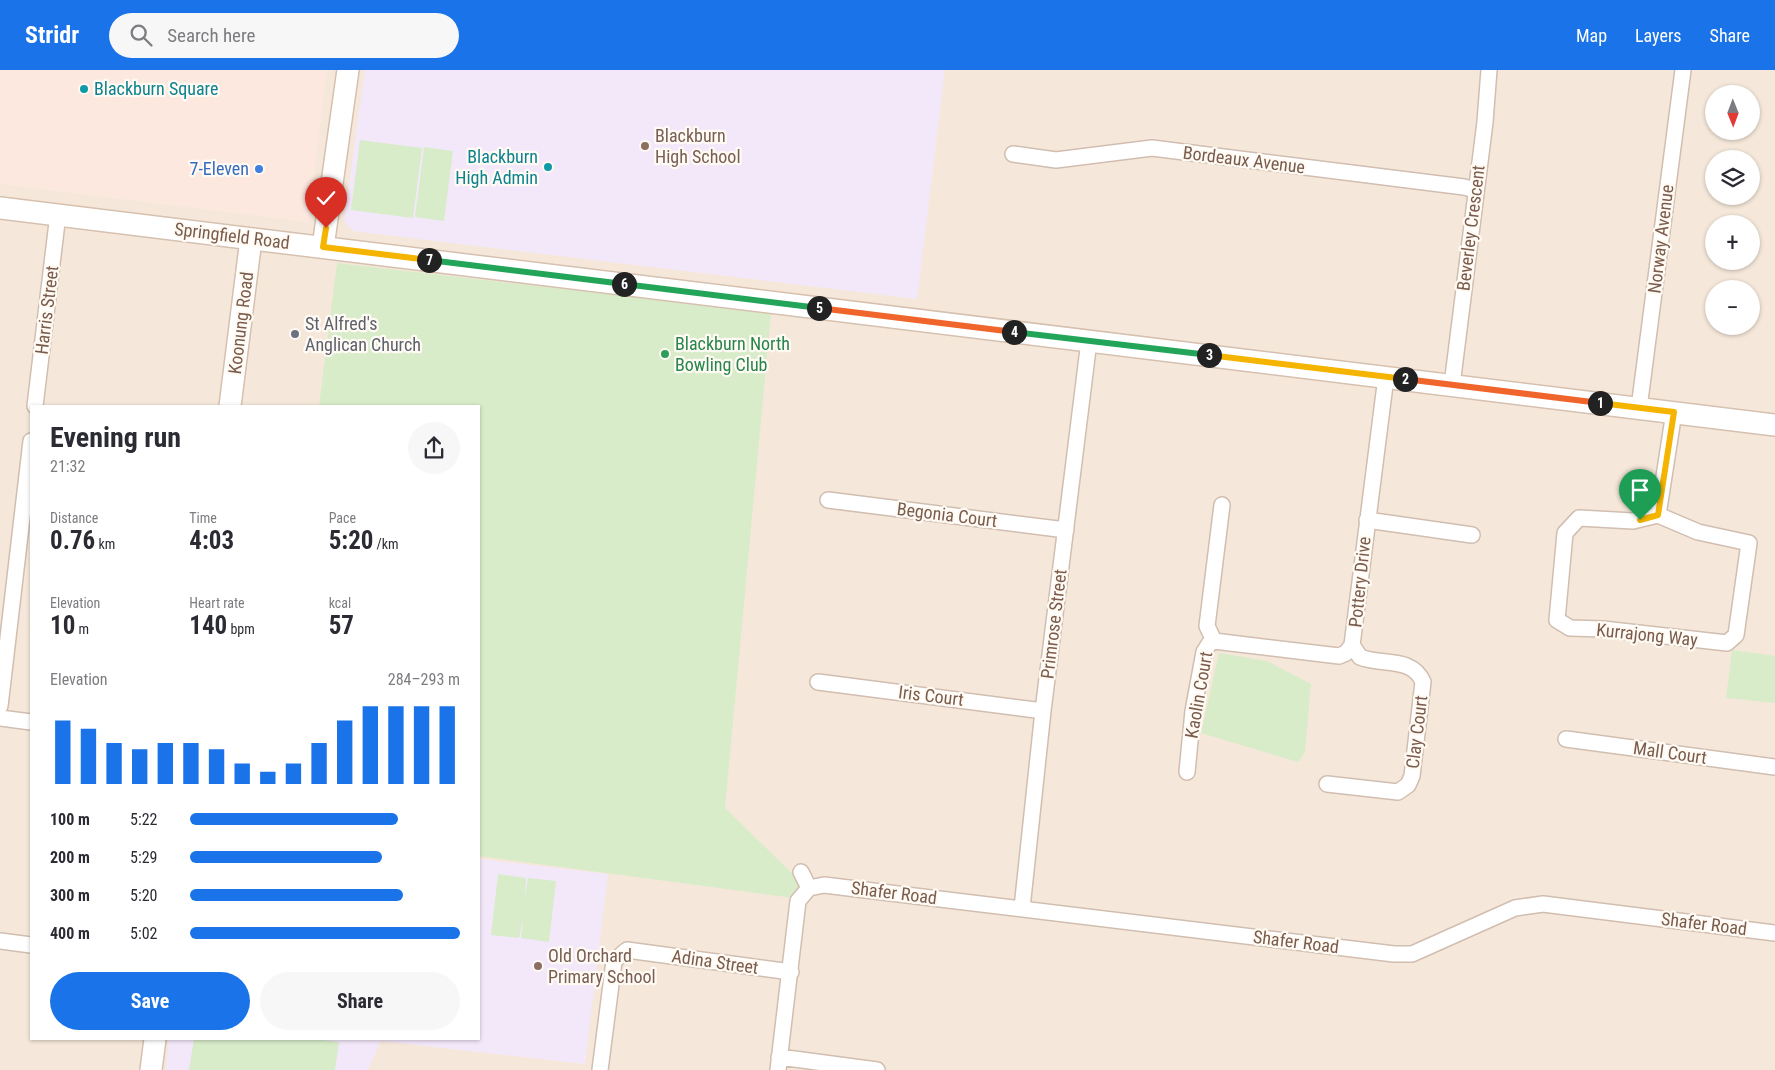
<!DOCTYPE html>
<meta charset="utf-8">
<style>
body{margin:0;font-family:"Roboto Condensed",sans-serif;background:#f7f7f7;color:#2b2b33;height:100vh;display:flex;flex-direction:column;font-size:19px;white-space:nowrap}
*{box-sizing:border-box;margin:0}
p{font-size:16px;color:#7c7c81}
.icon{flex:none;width:28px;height:28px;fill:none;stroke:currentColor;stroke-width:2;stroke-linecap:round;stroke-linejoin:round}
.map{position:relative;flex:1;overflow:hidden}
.drawer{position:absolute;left:30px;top:335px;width:450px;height:635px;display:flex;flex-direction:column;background:#fff;border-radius:0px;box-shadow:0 1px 4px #0004}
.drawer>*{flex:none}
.needle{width:32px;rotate:179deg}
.controls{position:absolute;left:1705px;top:15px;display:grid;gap:10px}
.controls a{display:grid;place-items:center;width:55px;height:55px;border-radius:50%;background:#fff;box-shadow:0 1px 4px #0004;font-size:25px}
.pin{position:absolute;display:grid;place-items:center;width:42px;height:42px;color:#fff;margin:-51px -21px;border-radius:50% 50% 50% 0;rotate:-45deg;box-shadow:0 0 5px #0007}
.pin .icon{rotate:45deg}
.km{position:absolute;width:25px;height:25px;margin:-12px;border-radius:50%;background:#222;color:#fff;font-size:14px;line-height:25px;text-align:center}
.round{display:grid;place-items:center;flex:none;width:52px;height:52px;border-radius:26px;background:#f7f7f7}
.head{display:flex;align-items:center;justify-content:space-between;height:85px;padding:0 20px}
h1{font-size:28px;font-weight:700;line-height:38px}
.metrics{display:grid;grid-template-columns:repeat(3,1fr);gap:8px;height:85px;padding:5px 20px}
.metrics div{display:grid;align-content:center}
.metrics b{font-size:25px;font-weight:700}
.metrics small{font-size:14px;font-weight:400}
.metrics p{font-size:14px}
.chart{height:140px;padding:10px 20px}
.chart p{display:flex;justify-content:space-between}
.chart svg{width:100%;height:90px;margin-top:5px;stroke:#1a73e8;stroke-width:6}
.primary-button{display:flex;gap:10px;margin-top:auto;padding:10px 20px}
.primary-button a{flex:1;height:58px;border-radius:30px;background:#1a73e8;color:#fff;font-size:20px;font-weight:700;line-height:58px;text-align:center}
.primary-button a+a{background:#f7f7f7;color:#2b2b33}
ul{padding:0 20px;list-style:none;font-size:16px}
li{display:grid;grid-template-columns:80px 60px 1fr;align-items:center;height:38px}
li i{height:12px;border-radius:6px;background:#1a73e8}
header{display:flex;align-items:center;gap:30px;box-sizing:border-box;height:70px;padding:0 25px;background:#1a73e8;color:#fff}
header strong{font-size:24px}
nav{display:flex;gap:28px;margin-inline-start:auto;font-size:18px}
.search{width:350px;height:45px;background:#f7f7f7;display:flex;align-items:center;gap:12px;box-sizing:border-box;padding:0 18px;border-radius:28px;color:#7c7c81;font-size:19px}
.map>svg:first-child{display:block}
.residential{fill:#f5e8da;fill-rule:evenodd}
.commercial{fill:#fde8e0}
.education{fill:#f3e8fa}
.green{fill:#d8ecc9}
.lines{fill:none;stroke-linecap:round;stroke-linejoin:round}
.street-casing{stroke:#d1beb0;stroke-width:18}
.secondary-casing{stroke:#d6c0b0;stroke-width:24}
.street{stroke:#fff;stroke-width:15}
.secondary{stroke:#fff;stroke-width:21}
.split-1-casing{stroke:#fff;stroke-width:10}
.split-2-casing{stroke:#fff;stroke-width:10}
.split-3-casing{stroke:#fff;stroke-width:10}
.split-4-casing{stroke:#fff;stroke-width:10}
.split-5-casing{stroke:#fff;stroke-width:10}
.split-6-casing{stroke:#fff;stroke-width:10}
.split-7-casing{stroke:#fff;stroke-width:10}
.split-8-casing{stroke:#fff;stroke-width:10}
.split-1{stroke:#f5b400;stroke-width:6}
.split-2{stroke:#f0652b;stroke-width:6}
.split-3{stroke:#f5b400;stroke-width:6}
.split-4{stroke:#22a559;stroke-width:6}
.split-5{stroke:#f0652b;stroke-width:6}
.split-6{stroke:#22a559;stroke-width:6}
.split-7{stroke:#22a559;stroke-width:6}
.split-8{stroke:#f5b400;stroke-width:6}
.culture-dot{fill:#0f9aa8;stroke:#fffaf3;stroke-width:2}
.education-dot{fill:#8d6e63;stroke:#fffaf3;stroke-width:2}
.shop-dot{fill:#3f7fe0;stroke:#fffaf3;stroke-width:2}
.worship-dot{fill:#6b7280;stroke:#fffaf3;stroke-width:2}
.leisure-dot{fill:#2e9e5b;stroke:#fffaf3;stroke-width:2}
.labels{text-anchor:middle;stroke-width:4.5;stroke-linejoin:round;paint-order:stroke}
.culture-label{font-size:18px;fill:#0d838f;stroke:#fffaf3;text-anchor:start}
.education-label{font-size:18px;fill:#785e54;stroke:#fffaf3;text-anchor:start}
.street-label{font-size:18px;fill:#7a5c4d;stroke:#fffaf3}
.shop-label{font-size:18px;fill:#366cbe;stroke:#fffaf3;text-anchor:end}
.worship-label{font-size:18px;fill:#5b616d;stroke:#fffaf3;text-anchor:start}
.leisure-label{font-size:18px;fill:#27864d;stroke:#fffaf3;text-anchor:start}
</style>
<header>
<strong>Stridr</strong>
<div class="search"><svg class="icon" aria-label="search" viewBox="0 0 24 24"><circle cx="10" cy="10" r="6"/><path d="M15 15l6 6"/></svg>Search here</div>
<nav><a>Map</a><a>Layers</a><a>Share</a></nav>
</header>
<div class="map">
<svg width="1775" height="1000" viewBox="0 0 1775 1000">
<rect width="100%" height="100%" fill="#fdf6ec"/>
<path class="residential" d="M 0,0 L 1775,0 L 1775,1000 L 0,1000 ZM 1714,24 L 1751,24 L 1751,61 L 1714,61 ZM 1714,89 L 1751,89 L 1751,126 L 1714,126 ZM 1714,154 L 1751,154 L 1751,191 L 1714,191 ZM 1714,219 L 1751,219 L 1751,256 L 1714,256 ZM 31,336 L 479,336 L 479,969 L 31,969 Z"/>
<path class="commercial" d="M 0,0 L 327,0 L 308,152 L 0,114 Z"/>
<path class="education" d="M 365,0 L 945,0 L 917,229 L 353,161 L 344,151 Z
M 479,789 L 608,804 L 585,994 L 381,971 L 368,1000 L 166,1000 L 169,969 L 479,969 Z"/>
<path class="green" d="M 360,70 L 422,78 L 413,148 L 351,140 Z
M 424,77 L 453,81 L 444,151 L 415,147 Z
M 337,193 L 771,243 L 725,738 L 805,816 L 793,828 L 479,786 L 479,336 L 319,336 Z
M 1732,580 L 1775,586 L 1775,633 L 1726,628 Z
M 1219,583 L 1267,591 L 1311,614 L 1305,682 L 1298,692 L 1201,663 Z
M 498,804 L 526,808 L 525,827 L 528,808 L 556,811 L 549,872 L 521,868 L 523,848 L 519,868 L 491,865 Z
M 194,969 L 315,969 L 339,972 L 335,1000 L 189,1000 Z"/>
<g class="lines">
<defs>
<path id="street" d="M 1013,84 L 1056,90 L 1152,78 L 1464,117 L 1475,120
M 1452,315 L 1485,52 L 1489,0
M 35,336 L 58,144
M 1639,338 L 1683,0
M 828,430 L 1066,460
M 1658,445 L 1698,462 L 1749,473 L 1736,565 L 1727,573 L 1603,559 L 1570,558 L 1557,550 L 1565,463 L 1579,448 L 1633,451 Z
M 1658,445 L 1674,342
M 1367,450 L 1472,465
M 1214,571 L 1339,586 L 1346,583 L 1352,575 L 1386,307
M 818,612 L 1043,641
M 0,636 L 31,371
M 0,648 L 31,652
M 1566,669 L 1775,697
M 1187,702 L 1193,641 L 1204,582 L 1209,574 L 1214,571 L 1207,556 L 1222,435
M 1327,714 L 1398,722 L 1408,715 L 1412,706 L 1423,612 C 1412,586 1382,596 1360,587 L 1352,575
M 801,802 L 809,818
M 1022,838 L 1043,641 L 1089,271
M 0,871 L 31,875
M 779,987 L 877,1000
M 600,1000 L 614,891 L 627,880 L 791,902
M 778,1000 L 798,831 L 809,818 L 824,815 L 1394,884 L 1412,884 L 1515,838 L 1543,834 L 1775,863"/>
<path id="secondary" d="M 0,138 L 1775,355
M 323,177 L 348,0
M 230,336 L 251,169
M 151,1000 L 155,969"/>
</defs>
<use href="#street" class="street-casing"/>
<use href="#secondary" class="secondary-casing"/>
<use href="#street" class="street"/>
<use href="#secondary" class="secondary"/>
</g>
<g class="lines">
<defs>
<path id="split-1" d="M 1600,333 L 1674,342 L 1658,445 L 1640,450"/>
<path id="split-2" d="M 1405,309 L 1600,333"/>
<path id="split-3" d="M 1209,285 L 1405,309"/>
<path id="split-4" d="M 1014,262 L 1209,285"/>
<path id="split-5" d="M 819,238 L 1014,262"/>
<path id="split-6" d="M 624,214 L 819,238"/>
<path id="split-7" d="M 429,190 L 624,214"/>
<path id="split-8" d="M 326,158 L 323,177 L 429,190"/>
</defs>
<use href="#split-1" class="split-1-casing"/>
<use href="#split-2" class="split-2-casing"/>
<use href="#split-3" class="split-3-casing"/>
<use href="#split-4" class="split-4-casing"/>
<use href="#split-5" class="split-5-casing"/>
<use href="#split-6" class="split-6-casing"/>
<use href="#split-7" class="split-7-casing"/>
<use href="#split-8" class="split-8-casing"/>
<use href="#split-1" class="split-1"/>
<use href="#split-2" class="split-2"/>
<use href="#split-3" class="split-3"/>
<use href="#split-4" class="split-4"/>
<use href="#split-5" class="split-5"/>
<use href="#split-6" class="split-6"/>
<use href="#split-7" class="split-7"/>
<use href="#split-8" class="split-8"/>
</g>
<g class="culture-dot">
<circle cx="84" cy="19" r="5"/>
<circle cx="548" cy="97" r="5"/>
</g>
<g class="education-dot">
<circle cx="645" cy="76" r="5"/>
<circle cx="538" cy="896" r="5"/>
</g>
<circle class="shop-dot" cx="259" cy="99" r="5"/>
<circle class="worship-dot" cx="295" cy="264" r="5"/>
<circle class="leisure-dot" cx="665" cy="284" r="5"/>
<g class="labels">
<g class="culture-label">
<text x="94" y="25">Blackburn Square</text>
<text x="538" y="93" text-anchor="end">Blackburn<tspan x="538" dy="21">High Admin</tspan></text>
</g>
<g class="education-label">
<text x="655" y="72">Blackburn<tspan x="655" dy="21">High School</tspan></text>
<text x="548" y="892">Old Orchard<tspan x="548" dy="21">Primary School</tspan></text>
</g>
<g class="street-label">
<text transform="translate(1244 90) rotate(7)" y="6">Bordeaux Avenue</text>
<text transform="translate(1471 158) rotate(-83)" y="6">Beverley Crescent</text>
<text transform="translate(232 166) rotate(7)" y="6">Springfield Road</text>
<text transform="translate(1661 169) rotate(-83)" y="6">Norway Avenue</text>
<text transform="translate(47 240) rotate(-83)" y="6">Harris Street</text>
<text transform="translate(241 253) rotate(-83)" y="6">Koonung Road</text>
<text transform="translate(947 445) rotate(7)" y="6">Begonia Court</text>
<text transform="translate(1360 512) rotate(-84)" y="6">Pottery Drive</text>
<text transform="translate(1054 554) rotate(-83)" y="6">Primrose Street</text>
<text transform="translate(1647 565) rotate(6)" y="6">Kurrajong Way</text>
<text transform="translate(1199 625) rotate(-80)" y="6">Kaolin Court</text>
<text transform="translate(931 626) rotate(7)" y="6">Iris Court</text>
<text transform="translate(1417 662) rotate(-83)" y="6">Clay Court</text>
<text transform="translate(1670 683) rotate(8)" y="6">Mall Court</text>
<text transform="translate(894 823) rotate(7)" y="6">Shafer Road</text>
<text transform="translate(1704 854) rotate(7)" y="6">Shafer Road</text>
<text transform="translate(1296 872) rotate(7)" y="6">Shafer Road</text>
<text transform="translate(715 892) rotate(8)" y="6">Adina Street</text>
</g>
<g class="shop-label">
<text x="249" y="105">7-Eleven</text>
</g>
<g class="worship-label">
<text x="305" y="260">St Alfred's<tspan x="305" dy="21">Anglican Church</tspan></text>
</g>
<g class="leisure-label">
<text x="675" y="280">Blackburn North<tspan x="675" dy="21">Bowling Club</tspan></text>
</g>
</g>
</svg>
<div class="controls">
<a><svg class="needle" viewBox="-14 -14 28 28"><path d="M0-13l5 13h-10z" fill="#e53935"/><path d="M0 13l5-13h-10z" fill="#7c7c81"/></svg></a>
<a><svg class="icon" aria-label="layers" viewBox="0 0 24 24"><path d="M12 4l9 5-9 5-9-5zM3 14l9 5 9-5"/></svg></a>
<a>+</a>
<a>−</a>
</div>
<div class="pin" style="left:1640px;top:450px;background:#1e9e55"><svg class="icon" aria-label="arrive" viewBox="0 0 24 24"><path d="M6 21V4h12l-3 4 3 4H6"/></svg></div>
<div class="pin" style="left:326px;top:158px;background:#d93025"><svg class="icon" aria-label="check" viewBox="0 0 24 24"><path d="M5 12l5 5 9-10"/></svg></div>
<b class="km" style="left:1600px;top:333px">1</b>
<b class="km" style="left:1405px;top:309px">2</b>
<b class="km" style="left:1209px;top:285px">3</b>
<b class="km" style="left:1014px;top:262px">4</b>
<b class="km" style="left:819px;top:238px">5</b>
<b class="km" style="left:624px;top:214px">6</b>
<b class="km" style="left:429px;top:190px">7</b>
<section class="drawer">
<div class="head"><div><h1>Evening run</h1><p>21:32</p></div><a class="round"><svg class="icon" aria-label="share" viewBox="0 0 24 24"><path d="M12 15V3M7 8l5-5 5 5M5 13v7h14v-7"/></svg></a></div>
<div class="metrics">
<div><p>Distance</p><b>0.76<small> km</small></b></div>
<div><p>Time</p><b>4:03</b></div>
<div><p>Pace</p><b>5:20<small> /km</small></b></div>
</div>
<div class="metrics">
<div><p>Elevation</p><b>10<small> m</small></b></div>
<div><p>Heart rate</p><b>140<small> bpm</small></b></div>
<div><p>kcal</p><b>57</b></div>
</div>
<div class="chart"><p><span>Elevation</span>284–293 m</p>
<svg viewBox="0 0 160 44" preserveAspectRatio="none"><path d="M5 44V13M15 44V17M25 44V24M35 44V27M45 44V24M55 44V24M65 44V27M75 44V34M85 44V38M95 44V34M105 44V24M115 44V13M125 44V6M135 44V6M145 44V6M155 44V6"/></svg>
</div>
<ul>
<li><b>100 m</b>5:22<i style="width:77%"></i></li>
<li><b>200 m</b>5:29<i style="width:71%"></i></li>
<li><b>300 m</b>5:20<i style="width:79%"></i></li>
<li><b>400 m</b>5:02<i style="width:100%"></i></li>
</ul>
<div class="primary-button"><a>Save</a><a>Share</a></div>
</section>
</div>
